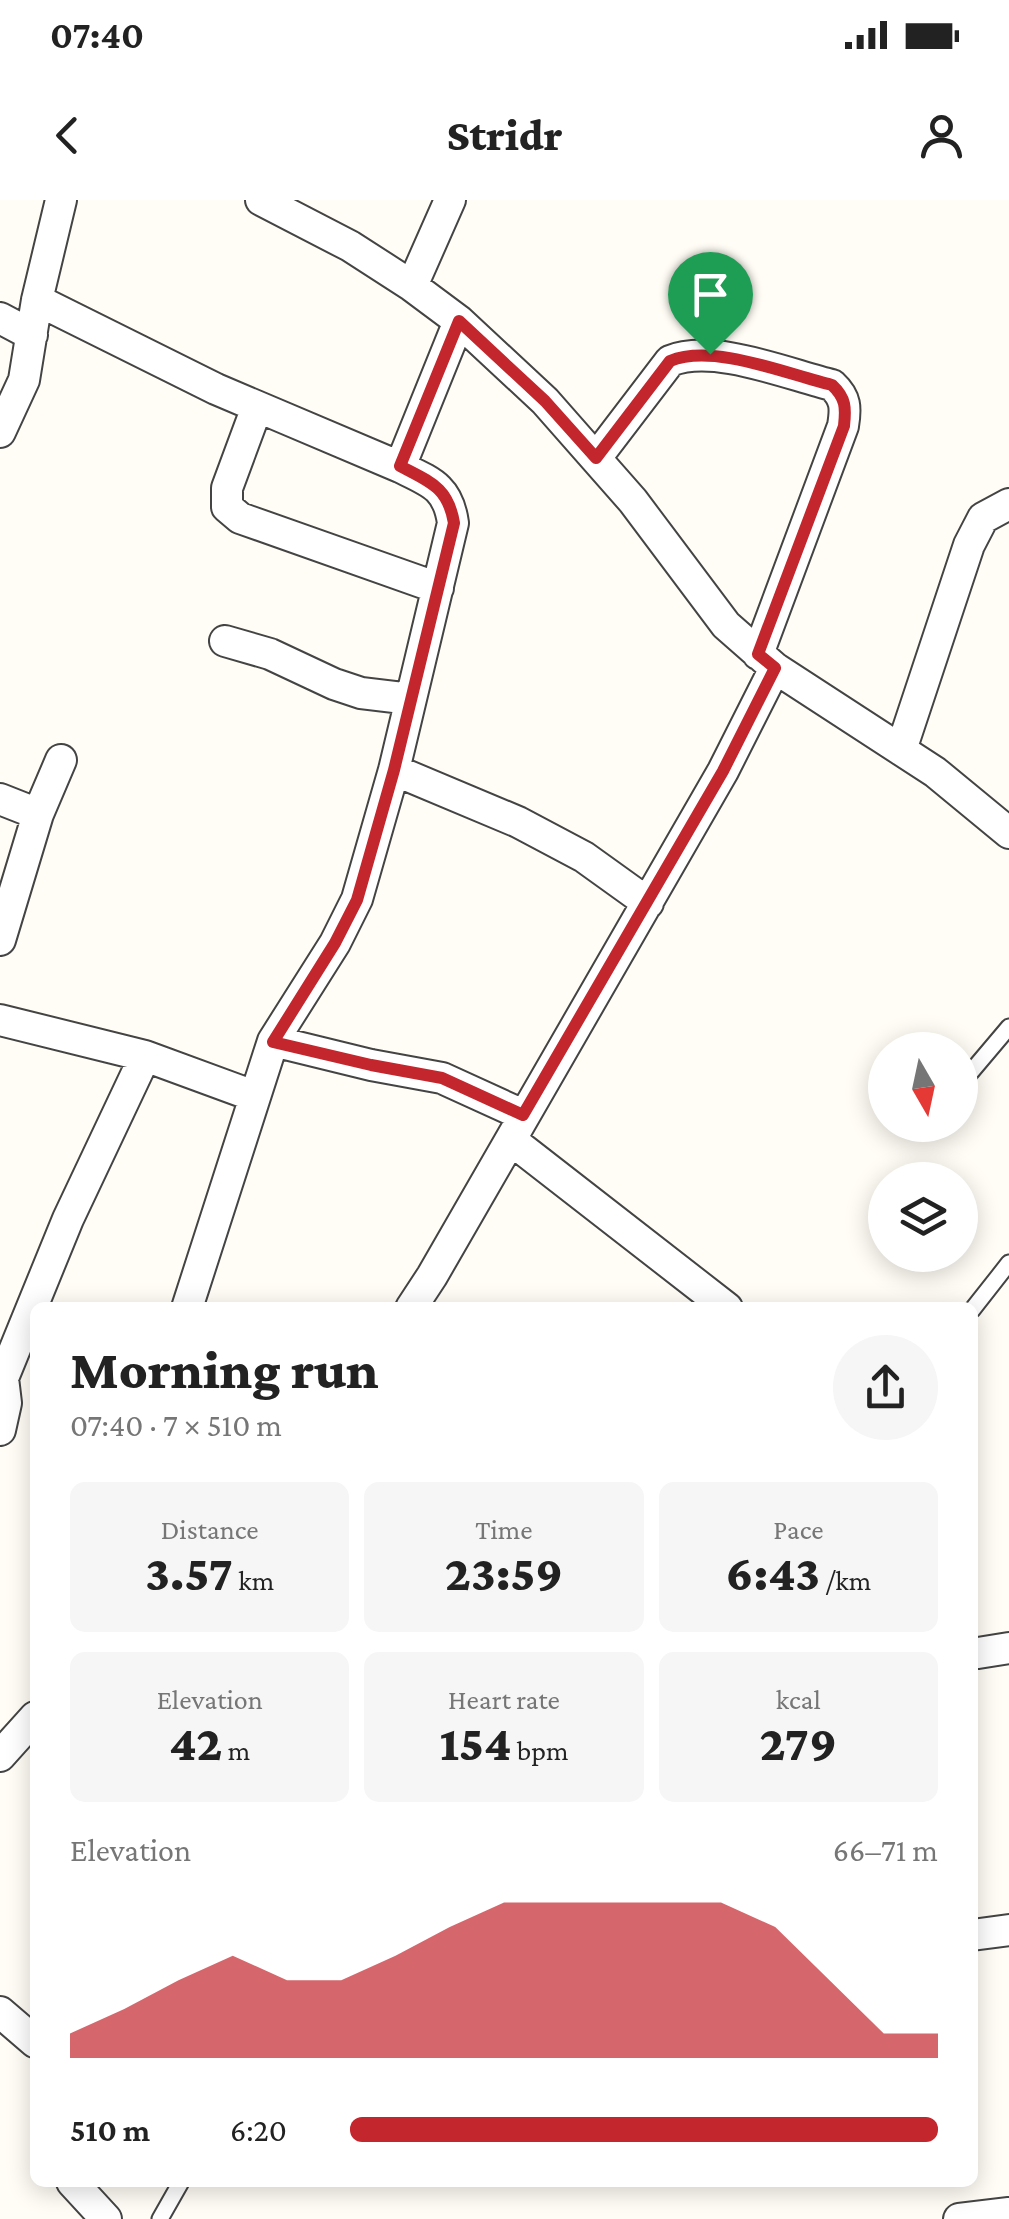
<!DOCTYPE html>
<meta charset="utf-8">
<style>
body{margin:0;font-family:"Crimson Pro",serif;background:#f6f6f6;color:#222;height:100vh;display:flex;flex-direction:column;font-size:38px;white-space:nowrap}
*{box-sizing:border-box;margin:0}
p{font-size:32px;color:#767676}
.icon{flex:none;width:55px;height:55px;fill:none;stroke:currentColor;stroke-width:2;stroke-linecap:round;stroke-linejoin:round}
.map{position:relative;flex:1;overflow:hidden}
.details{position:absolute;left:30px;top:1102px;width:948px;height:885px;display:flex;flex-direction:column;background:#fff;border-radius:15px;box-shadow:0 5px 25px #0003}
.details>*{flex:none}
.needle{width:65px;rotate:171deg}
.buttons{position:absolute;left:868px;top:832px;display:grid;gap:20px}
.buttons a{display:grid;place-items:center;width:110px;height:110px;border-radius:50%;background:#fff;box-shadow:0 5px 25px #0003;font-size:50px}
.pin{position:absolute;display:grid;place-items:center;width:85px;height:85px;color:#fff;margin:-102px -42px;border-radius:50% 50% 50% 0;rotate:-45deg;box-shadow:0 0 10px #0007}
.pin .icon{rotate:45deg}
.round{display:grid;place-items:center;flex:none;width:105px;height:105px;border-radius:52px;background:#f6f6f6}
.summary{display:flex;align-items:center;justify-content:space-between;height:170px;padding:0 40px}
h1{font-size:55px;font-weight:800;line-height:75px}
.metrics{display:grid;grid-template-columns:repeat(3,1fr);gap:15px;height:170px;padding:10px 40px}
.metrics div{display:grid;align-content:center;border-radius:15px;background:#f6f6f6;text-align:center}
.metrics b{font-size:50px;font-weight:800}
.metrics small{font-size:28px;font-weight:400}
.metrics p{font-size:28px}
.chart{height:280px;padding:20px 40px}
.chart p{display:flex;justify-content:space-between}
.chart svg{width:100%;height:180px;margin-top:10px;fill:#c4262e;opacity:.7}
ul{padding:0 40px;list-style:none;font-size:32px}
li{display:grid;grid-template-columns:160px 120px 1fr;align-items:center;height:75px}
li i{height:25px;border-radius:12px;background:#c4262e}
.status{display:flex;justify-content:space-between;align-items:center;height:70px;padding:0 50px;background:#fff;direction:ltr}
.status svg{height:28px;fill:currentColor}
header{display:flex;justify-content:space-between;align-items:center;height:130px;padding:0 40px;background:#fff;font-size:45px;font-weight:800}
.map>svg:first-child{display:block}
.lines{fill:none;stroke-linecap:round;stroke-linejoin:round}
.lane-casing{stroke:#444;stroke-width:19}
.street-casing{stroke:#444;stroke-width:34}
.lane{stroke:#fff;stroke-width:15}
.street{stroke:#fff;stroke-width:30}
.route-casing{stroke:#fff;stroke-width:20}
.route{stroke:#c4262e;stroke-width:12}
</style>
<div class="status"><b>07:40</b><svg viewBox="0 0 49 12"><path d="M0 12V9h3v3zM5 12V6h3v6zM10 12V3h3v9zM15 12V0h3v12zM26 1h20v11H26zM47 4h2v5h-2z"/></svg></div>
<header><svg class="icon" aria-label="back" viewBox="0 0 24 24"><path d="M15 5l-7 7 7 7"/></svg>Stridr<svg class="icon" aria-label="person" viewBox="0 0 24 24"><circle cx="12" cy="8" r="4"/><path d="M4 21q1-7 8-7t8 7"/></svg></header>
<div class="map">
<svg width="1009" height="2019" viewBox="0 0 1009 2019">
<rect width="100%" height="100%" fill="#fffdf5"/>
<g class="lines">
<defs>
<path id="lane" d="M 960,885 L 1009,827
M 972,1110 L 1009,1063
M 160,2019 L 181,1982"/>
<path id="street" d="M 261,0 L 350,46 L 412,86 L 459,121 L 545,201 L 633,301 L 726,425 L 775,468 L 935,572 L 1009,633
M 412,86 L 450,0
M 37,100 L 216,189 L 400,267
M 0,118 L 32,135
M 257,207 L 227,288 L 227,307 L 240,318 L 438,388
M 0,232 L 24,180 L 37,100 L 61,0
M 596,258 L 670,161 C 713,143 787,174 832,185 C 846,198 846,208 843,226 L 758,454
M 225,441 L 270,454 L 334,484 L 361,493 L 411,499
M 901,550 L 969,345 L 983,318 L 1009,304
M 394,570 L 518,622 L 584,657 L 648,703
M 0,599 L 38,614 L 0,740
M 38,614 L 61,560
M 0,820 L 145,856
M 273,841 L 371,865 L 442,878 L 523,915
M 511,940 L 727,1108
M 187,1108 L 273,841 L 335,743 L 357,699 L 394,570 L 453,323 C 448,287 431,282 400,267 L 459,121
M 411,1108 L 432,1076 L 723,571 L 775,468
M 0,1230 L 6,1203 L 3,1178 L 68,1019 L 145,856 L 254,896
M 978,1453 L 1009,1448
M 0,1556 L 35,1517
M 972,1735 L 1009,1730
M 0,1812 L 35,1842
M 72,1982 L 106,2019
M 959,2019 L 1009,2013"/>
</defs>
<use href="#lane" class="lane-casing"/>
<use href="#street" class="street-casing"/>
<use href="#lane" class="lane"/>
<use href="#street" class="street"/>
</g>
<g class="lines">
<defs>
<path id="route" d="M 459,121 L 545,201 L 596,258 L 670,161 C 713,143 786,174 832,185 C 846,198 846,208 844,226 L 758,454 L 775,468 L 723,571 L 523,915 L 442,878 L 371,865 L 273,842 L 335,743 L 357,700 L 394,570 L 454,323 C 448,287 430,282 400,266 Z"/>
</defs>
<use href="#route" class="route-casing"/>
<use href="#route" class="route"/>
</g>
</svg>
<div class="buttons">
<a><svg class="needle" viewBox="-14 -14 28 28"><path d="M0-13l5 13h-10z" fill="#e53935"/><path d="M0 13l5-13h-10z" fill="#767676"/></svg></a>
<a><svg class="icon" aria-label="layers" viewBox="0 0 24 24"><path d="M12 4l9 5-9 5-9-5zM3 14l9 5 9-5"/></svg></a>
</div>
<div class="pin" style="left:710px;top:154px;background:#1e9e55"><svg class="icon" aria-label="arrive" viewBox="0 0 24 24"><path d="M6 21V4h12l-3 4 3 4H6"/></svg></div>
<section class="details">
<div class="summary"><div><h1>Morning run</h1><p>07:40 · 7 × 510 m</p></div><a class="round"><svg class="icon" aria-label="share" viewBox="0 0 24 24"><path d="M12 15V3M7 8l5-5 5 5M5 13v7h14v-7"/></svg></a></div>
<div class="metrics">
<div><p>Distance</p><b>3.57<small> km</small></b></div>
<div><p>Time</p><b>23:59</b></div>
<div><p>Pace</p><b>6:43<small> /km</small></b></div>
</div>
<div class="metrics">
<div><p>Elevation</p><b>42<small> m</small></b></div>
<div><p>Heart rate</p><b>154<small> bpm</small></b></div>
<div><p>kcal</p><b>279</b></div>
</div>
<div class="chart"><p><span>Elevation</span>66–71 m</p>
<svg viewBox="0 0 160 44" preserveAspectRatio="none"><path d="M0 44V38L10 32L20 25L30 19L40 25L50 25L60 19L70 12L80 6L90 6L100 6L110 6L120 6L130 12L140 25L150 38L160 38V44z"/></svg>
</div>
<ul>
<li><b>510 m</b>6:20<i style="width:100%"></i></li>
</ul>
</section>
</div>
